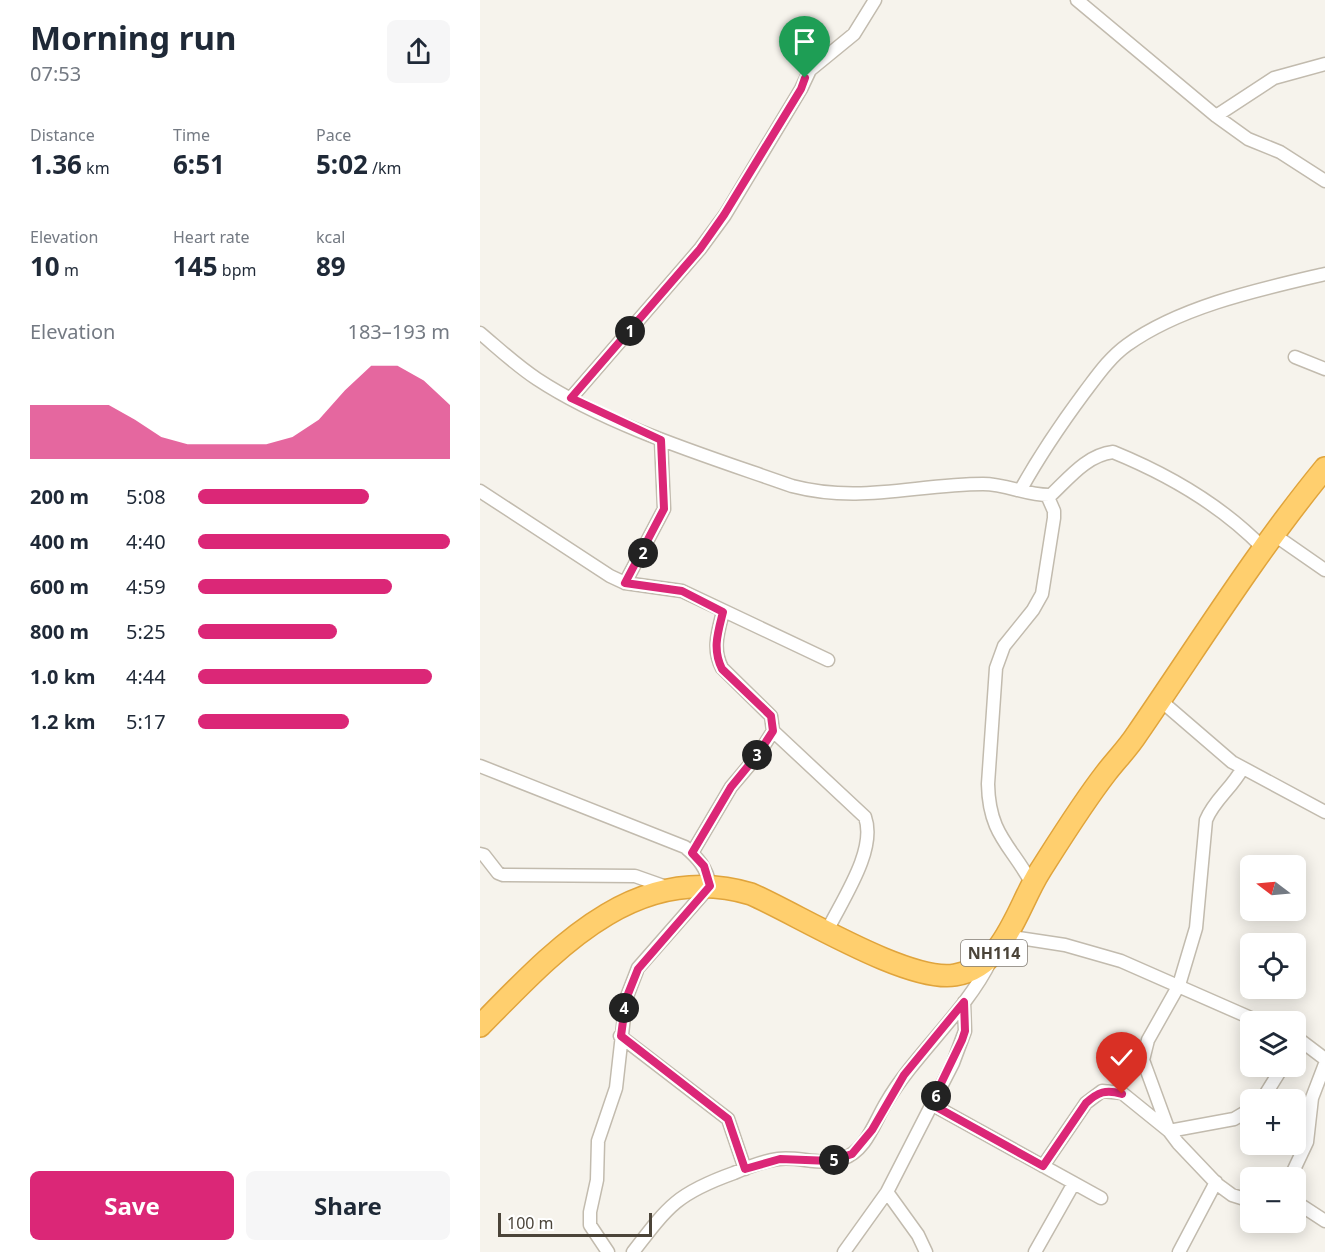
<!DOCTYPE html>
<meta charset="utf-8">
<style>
body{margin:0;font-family:"Noto Sans",sans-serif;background:#f6f6f7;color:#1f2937;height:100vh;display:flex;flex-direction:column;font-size:22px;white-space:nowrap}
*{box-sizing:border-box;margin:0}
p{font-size:20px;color:#747a83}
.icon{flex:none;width:33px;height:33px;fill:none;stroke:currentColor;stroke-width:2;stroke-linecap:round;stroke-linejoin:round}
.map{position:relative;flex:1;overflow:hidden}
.drawer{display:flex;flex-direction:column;background:#fff;width:480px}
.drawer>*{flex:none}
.needle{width:39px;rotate:286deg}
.fabs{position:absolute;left:760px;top:855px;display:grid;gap:12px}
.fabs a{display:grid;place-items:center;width:66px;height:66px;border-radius:9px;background:#fff;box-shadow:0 3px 15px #0003;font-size:30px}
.scale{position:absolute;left:18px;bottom:15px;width:154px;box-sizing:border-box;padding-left:6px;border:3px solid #4b4439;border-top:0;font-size:16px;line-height:21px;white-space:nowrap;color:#4b4439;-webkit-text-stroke:4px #fff;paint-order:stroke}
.pin{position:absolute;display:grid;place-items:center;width:51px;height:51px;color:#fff;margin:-62px -26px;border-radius:50% 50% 50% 0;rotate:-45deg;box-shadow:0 0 6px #0007}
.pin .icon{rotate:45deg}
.km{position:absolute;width:30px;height:30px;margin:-15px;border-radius:50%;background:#222;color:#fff;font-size:16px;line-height:30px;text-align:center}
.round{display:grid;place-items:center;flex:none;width:63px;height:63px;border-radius:9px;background:#f6f6f7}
.headline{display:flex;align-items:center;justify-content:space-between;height:102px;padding:0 30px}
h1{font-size:33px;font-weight:700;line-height:45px}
.metrics{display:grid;grid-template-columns:repeat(3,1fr);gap:9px;height:102px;padding:6px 30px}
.metrics div{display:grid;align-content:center}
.metrics b{font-size:26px;font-weight:700}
.metrics small{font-size:16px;font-weight:400}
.metrics p{font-size:16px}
.chart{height:168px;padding:12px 30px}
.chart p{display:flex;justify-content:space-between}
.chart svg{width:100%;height:108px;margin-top:6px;fill:#db2777;opacity:.7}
.action{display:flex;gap:12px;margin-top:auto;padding:12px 30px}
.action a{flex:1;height:69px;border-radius:9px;background:#db2777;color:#fff;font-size:24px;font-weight:700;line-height:69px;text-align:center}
.action a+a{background:#f6f6f7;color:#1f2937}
ul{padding:0 30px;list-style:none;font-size:20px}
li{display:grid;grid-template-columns:96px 72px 1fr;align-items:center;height:45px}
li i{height:15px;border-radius:8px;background:#db2777}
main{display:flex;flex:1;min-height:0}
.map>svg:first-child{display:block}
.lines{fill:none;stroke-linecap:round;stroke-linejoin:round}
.street-casing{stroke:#c2bbae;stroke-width:15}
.highway-casing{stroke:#e0a43c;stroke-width:24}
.street{stroke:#fff;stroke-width:12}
.highway{stroke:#ffcf6e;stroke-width:21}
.route-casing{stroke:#fff;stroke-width:12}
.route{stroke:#db2777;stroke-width:8}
.labels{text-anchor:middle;stroke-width:5;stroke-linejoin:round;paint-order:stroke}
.shield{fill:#fff;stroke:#817c74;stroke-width:1.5}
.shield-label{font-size:16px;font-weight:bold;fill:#4b4439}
</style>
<main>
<section class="drawer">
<div class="headline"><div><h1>Morning run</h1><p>07:53</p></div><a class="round"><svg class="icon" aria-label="share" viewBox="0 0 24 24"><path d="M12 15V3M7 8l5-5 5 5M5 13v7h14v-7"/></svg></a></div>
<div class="metrics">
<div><p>Distance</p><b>1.36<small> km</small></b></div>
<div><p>Time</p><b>6:51</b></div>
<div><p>Pace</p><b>5:02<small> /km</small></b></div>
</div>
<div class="metrics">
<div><p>Elevation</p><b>10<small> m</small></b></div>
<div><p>Heart rate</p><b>145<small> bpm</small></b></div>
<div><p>kcal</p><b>89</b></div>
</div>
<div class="chart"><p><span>Elevation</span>183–193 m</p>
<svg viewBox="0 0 160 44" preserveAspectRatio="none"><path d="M0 44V22L10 22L20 22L30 22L40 28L50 35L60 38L70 38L80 38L90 38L100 35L110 28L120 16L130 6L140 6L150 12L160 22V44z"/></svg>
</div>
<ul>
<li><b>200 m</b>5:08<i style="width:68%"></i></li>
<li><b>400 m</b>4:40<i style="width:100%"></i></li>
<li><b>600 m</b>4:59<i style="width:77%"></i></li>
<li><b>800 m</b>5:25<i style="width:55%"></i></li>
<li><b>1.0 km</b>4:44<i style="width:93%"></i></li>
<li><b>1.2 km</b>5:17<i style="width:60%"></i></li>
</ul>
<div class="action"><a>Save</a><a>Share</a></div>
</section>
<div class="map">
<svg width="845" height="1252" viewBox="0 0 845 1252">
<rect width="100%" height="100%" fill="#f6f3ec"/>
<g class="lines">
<defs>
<path id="street" d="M 597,0 L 736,116 L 768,139 L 800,152 L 845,181
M 736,116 L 794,78 L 845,64
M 0,333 C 19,349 37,366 57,379 C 130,427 230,457 312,486 C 381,504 436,484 503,484 C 527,484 548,496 571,495 C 589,478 607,455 633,452 C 687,474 742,506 783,548
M 815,357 L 845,369
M 91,398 L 220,249 L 245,215 L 321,89 L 330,70 L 374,34 L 395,0
M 541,489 C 560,455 581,424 604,393 C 617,376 629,358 647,345 C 701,306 781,289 845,274
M 0,491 L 130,576 L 145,583 L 202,591 L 348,660
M 793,534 L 845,570
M 145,583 L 184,509 L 181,440
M 680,700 L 752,762 L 845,812
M 293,731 L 385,817 C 397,850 362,900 347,931
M 0,766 L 205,847 C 218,858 227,868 230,886 L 158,968 L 146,999 L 136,1088 L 118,1141 L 117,1180 L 110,1212 L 110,1225 L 128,1252
M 762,769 C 752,788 734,800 726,820 L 716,928 L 699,985 L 668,1040 L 663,1060 L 689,1131 L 698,1143 L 737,1184 L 752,1195 L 771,1201
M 212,853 L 251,787 L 278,755 L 293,731 L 291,716 L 242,668 C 232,649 238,632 243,612
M 0,854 L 4,855 L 18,873 L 23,875 L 155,876 L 189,888
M 552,884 C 531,845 509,835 508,784 L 516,668 L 524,646 L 553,610 L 562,594 L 574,518 L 574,511 L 567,495
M 526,936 L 585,945 L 641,961 L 780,1022
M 140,1036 L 248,1119 L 265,1169
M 816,1037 L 845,1059
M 782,1100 L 803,1066
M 451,1104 L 621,1198
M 563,1166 L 606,1103 L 622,1091 L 642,1093 L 689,1131 L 754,1119 L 771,1109
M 810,1178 L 827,1142 L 832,1098 L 845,1064
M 407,1192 L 438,1235 L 446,1252
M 816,1202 L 845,1221
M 153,1252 C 189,1205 198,1193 254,1173 C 268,1167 283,1161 298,1159 C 318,1156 341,1166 362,1159 C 386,1151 394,1123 406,1103 C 436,1052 485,1013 511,960
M 364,1252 L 407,1192 L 473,1063 L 485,1031 L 484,1002
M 555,1252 L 594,1183
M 699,1252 L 736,1182"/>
<path id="highway" d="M 0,1026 C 73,952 155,859 271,894 C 319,915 428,983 475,975 C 525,967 537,907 560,871 C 581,838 602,804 626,773 C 636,760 648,748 657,734 C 719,644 776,552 845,468"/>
</defs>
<use href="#street" class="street-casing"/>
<use href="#highway" class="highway-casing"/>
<use href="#street" class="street"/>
<use href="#highway" class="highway"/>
</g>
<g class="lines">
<defs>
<path id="route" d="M 325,78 L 321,89 L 244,215 L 220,249 L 91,398 L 181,440 L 184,509 L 145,583 L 202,591 L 243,612 C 238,632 232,649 242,669 L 291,716 L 293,731 L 278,754 L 251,787 L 212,853 L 224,866 L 230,886 L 158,969 L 146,999 L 141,1036 L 248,1119 L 265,1169 L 300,1159 L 351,1161 L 372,1154 L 392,1130 L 424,1075 L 484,1002 L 485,1031 L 482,1040 L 451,1104 L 563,1166 L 606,1103 C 618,1092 626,1089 642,1094"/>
</defs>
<use href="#route" class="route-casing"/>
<use href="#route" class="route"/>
</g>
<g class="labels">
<rect class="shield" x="481" y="940" width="66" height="26" rx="4.5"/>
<g class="shield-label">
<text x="514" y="959">NH114</text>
</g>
</g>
</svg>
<div class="fabs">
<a><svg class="needle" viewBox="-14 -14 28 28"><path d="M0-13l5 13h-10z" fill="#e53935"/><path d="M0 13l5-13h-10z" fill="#747a83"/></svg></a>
<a><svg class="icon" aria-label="locate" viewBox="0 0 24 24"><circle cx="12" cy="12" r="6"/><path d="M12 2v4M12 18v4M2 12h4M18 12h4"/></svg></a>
<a><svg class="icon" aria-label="layers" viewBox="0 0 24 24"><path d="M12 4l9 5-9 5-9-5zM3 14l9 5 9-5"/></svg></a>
<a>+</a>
<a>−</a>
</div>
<div class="scale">100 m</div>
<div class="pin" style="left:325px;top:78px;background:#1e9e55"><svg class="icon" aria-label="arrive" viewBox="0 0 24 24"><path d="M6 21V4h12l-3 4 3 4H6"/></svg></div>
<div class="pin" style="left:642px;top:1094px;background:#d93025"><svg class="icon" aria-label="check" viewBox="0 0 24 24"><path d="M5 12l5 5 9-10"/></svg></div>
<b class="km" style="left:150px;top:331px">1</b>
<b class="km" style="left:163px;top:553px">2</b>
<b class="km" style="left:277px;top:755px">3</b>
<b class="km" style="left:144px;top:1008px">4</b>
<b class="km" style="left:354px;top:1160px">5</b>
<b class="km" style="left:456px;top:1096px">6</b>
</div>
</main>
